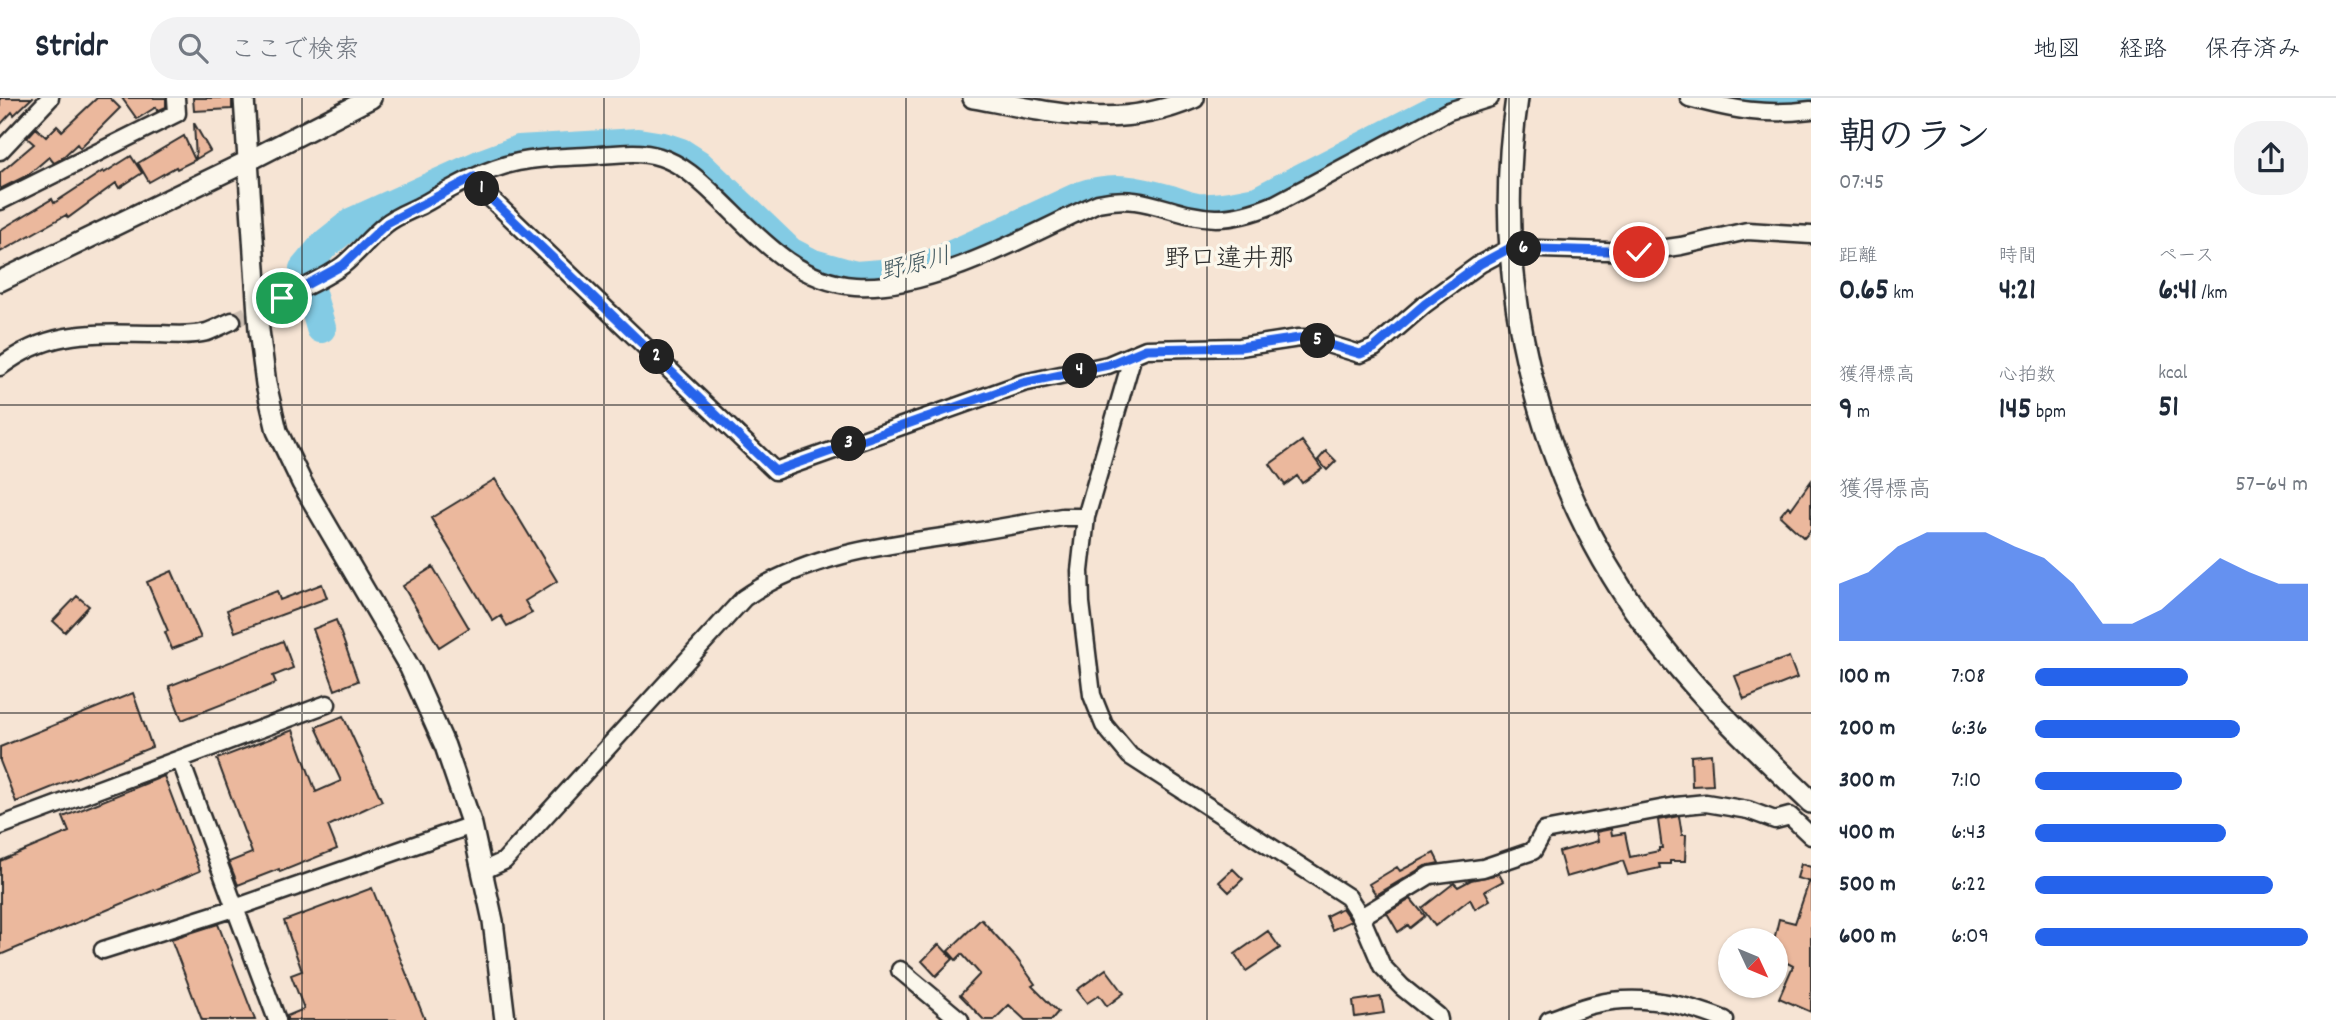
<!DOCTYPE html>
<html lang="ja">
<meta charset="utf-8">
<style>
body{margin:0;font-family:Dekko,"Klee One",sans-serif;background:#f2f2f3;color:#1f2937;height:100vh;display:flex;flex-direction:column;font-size:26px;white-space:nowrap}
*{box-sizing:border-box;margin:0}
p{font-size:23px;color:#747a83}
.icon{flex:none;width:38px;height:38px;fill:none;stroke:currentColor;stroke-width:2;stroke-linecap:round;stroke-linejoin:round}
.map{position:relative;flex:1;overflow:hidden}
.drawer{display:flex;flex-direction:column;background:#fff;width:525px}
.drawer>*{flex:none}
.needle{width:46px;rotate:134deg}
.fabs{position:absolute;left:1718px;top:830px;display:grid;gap:14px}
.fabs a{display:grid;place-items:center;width:70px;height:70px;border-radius:50%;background:#fff;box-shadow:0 2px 5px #0004;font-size:35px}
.pin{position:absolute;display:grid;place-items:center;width:60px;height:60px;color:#fff;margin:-30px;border:4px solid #fff;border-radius:50%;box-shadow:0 2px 7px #0007}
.km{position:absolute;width:35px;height:35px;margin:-18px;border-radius:50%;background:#222;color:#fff;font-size:19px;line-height:35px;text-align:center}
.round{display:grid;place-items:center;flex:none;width:74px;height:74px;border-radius:28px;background:#f2f2f3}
.headline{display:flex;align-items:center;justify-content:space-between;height:119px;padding:0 28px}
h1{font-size:38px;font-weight:700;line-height:52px}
.metrics{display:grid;grid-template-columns:repeat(3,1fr);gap:10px;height:119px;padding:7px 28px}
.metrics div{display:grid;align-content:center}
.metrics b{font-size:30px;font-weight:700}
.metrics small{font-size:19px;font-weight:400}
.metrics p{font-size:19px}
.chart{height:196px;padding:14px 28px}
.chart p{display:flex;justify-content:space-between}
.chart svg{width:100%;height:126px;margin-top:7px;fill:#2563eb;opacity:.7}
ul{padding:0 28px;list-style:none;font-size:23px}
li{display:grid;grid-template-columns:112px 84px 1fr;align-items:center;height:52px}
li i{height:18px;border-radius:9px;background:#2563eb}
header{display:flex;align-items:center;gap:42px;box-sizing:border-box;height:98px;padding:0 35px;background:#fff;border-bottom:2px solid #e0e1e3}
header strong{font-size:33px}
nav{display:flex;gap:38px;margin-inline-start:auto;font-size:24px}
.search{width:490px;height:63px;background:#f2f2f3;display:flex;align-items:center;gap:18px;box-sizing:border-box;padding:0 24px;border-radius:28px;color:#747a83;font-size:26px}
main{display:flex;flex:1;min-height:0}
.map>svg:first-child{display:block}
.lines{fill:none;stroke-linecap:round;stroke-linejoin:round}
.river{stroke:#83cbe4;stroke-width:30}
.building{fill:#ebb89d;stroke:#2b2b2b;stroke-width:2}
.minor-tunnel{stroke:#cdbfb2;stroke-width:16;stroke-dasharray:16 8;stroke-linecap:butt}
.minor-casing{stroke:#2b2b2b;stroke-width:21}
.tertiary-casing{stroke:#2b2b2b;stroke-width:24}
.secondary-casing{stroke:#2b2b2b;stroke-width:26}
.minor{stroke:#fbf7ec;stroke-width:16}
.tertiary{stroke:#fbf7ec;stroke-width:19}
.secondary{stroke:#fbf7ec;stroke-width:21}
.route-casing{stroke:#fff;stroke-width:14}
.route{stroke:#2563eb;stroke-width:9}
.grid{fill:none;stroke:#2b2b2b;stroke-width:2;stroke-opacity:0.55}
.labels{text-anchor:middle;stroke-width:7;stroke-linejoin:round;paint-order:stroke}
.water-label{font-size:24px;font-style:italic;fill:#455b62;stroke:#fbf7ec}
.quarter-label{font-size:26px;fill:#2b2b2b;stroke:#fbf7ec}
</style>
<header>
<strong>Stridr</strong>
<div class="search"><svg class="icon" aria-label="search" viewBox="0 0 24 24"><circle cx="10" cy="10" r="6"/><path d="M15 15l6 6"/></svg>ここで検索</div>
<nav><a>地図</a><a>経路</a><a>保存済み</a></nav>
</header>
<main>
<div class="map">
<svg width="1811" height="922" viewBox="0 0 1811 922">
<rect width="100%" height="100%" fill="#f6e4d4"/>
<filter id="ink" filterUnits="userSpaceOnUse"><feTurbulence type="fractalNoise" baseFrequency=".0143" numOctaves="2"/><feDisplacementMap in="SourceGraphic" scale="14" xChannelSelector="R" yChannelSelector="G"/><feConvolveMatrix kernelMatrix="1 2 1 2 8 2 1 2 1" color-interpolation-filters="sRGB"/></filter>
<g filter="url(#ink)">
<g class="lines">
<path class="river" d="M 1726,0 C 1758,7 1779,9 1811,3
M 321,230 L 304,171 L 324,147 L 353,124 L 484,65 L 519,52 L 638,45 L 663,49 L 681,55 L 698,66 L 790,154 L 813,166 L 855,178 L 909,174 L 937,164 L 1081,98 C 1116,87 1137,93 1171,102 C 1180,105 1189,109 1197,110 C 1217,112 1238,106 1257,103 L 1458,0"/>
</g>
<path class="building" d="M 0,0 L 32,0 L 14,17 L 12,14 L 0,27 Z
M 97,0 L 110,0 L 120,10 L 80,50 L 77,46 L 61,61 L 54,65 L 49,59 L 28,77 L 0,91 L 0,75 L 34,46 L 27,40 L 36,30 L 46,39 L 57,28 L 62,33 Z
M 122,0 L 166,0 L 166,9 L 157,13 L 156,9 L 137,21 Z
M 193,0 L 232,0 L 232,11 L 194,13 Z
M 194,25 L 210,53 L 196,61 Z
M 184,38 L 195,62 L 177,71 L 176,69 L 149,84 L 138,65 Z
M 131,58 L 142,75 L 119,90 L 116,85 L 68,120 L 66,117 L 0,154 L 0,132 L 52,101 L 54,105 L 103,73 L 104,75 Z
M 1302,343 L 1322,371 L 1302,385 L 1297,378 L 1285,387 L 1270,366 Z
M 1326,353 L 1336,363 L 1327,372 L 1318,362 Z
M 495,381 L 557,483 L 525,503 L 532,515 L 507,528 L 501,518 L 493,523 L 431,420 Z
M 1811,383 L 1811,432 L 1804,440 L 1780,418 L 1788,408 L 1791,411 Z
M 433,469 L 469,530 L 439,549 L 403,488 Z
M 172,473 L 201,540 L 172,551 L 165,534 L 168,533 L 147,484 Z
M 322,486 L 327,500 L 235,534 L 227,512 L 277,493 L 280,502 Z
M 77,498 L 89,508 L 65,534 L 53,523 Z
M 336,522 L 358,583 L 335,592 L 313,531 Z
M 283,543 L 293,570 L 273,578 L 276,585 L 182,622 L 169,588 Z
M 1789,559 L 1797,580 L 1744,601 L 1735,578 Z
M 133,595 L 152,649 L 16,704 L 0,663 L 0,649 Z
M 343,618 L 382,703 L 328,728 L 337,751 L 280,774 L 279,771 L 238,787 L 229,764 L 252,755 L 217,661 L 293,632 L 316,694 L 341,683 L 316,629 Z
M 1711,656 L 1713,687 L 1692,688 L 1691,658 Z
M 164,678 L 200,773 L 0,857 L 0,763 L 69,734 L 63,719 Z
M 1679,718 L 1682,737 L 1686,737 L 1685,763 L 1670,763 L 1670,766 L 1659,766 L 1660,770 L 1628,777 L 1623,763 L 1566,779 L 1559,754 L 1598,743 L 1596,734 L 1611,731 L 1612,737 L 1625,735 L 1630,759 L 1659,753 L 1659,750 L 1662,750 L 1658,722 Z
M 1434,755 L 1439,765 L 1425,768 L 1376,797 L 1369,786 L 1397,769 L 1400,773 Z
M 1801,766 L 1811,769 L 1811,784 L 1797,780 Z
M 1233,771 L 1243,781 L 1229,794 L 1219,784 Z
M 1499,776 L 1503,783 L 1485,793 L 1490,802 L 1475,811 L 1470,801 L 1435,828 L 1422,810 L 1454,785 L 1458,789 L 1471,782 Z
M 1809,784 L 1811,785 L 1811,914 L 1779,900 L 1793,868 L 1776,859 L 1776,842 L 1774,842 L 1779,821 L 1795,825 Z
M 372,790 L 425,922 L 287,922 L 287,918 L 304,911 L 291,877 L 302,873 L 284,823 Z
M 1411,801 L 1425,818 L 1410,830 L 1408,827 L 1398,834 L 1387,815 Z
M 1342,810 L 1351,823 L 1332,832 L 1326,818 Z
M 981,821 L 1017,861 L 1035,886 L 1032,888 L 1058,914 L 1051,922 L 1025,922 L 1009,907 L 994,922 L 984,922 L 960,897 L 980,876 L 962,856 L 956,862 L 948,853 Z
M 218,826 L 255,922 L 202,922 L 171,841 Z
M 1268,833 L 1280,850 L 1246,873 L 1235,856 Z
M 939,846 L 953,861 L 936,878 L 922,863 Z
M 1106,871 L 1124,895 L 1107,908 L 1099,897 L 1087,905 L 1077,892 Z
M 1381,899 L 1384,915 L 1355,919 L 1353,903 Z"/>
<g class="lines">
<path class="minor-tunnel" d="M 232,223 L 282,200"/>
<defs>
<path id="minor" d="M 1689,0 C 1735,12 1764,18 1811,12
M 0,53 L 50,0
M 474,79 L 486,96 L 775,373 L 1023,285 L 1108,267 L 1146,251 L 1240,249 L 1299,240 L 1308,240 L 1360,256 L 1374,250 L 1425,206 L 1480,166 L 1510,150 L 1639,154 L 1681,148 L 1747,133 L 1811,137
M 0,103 L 177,15 L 176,0
M 282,200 C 302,190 325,181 343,167 C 358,155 370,139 385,127 C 395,118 410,113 422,107 C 452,90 484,71 518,64 C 541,59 564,59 587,58 C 611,57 637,51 660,59 C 682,66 699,82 716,98 C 756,136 795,184 855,188 C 932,193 1028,137 1098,105 C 1146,94 1171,119 1216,120 C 1237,120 1256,114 1275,106 L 1449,13 L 1490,0
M 1133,257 L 1086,419 L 1080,473 L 1081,505 L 1092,597 L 1104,627 L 1130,658 L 1348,799 L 1361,819 L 1382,868 L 1402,889 L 1438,918 L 1439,922
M 0,269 C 52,229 97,236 159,236 C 174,237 192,238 207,234 C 215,231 223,227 232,223
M 0,728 L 327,606
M 482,773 L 504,763 L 744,500 C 805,457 885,447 957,437 C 992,431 1027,425 1062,419 L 1086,419
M 1361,819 L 1430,777 L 1483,770 L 1533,753 L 1544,733 L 1676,708 L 1706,705 L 1748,712 L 1775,722 L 1790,718 L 1811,738
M 103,852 L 235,810 L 180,661
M 900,872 L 960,922
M 277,922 L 235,810 L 472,727
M 1549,922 C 1564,917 1580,909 1596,906 C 1638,896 1685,906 1725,922"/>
<path id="tertiary" d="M 244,0 L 259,232 L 266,286 L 277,333 L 302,385 L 410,570 L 445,648 L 472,727 L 493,823 L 505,922
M 973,0 C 1053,14 1116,34 1194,0
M 0,183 L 250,62 L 371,0"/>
<path id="secondary" d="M 1517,0 C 1490,180 1536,374 1642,522 C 1690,590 1751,646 1811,704"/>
</defs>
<use href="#minor" class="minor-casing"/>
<use href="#tertiary" class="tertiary-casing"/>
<use href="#secondary" class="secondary-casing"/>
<use href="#minor" class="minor"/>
<use href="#tertiary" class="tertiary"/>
<use href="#secondary" class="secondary"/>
</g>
</g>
<g class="lines" filter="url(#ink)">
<defs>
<path id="route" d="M 282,200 L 343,167 L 387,125 L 474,79 L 486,96 L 775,373 L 1023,285 L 1108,267 L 1146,251 L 1240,249 L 1299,240 L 1308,240 L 1360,256 L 1374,250 L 1425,206 L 1480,166 L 1510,150 L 1639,154"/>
</defs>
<use href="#route" class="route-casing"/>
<use href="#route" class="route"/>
</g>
<path class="grid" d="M 302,0 L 302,922M 604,0 L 604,922M 906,0 L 906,922M 1207,0 L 1207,922M 1509,0 L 1509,922M 0,307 L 1811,307M 0,615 L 1811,615"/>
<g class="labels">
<g class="water-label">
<text transform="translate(915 165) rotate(-14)" y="8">野原川</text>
</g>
<g class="quarter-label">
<text x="1229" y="168">野口違井那</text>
</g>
</g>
</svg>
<div class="fabs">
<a><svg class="needle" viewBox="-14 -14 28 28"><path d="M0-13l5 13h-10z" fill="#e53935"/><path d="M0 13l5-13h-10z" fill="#747a83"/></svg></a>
</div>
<div class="pin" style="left:282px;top:200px;background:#1e9e55"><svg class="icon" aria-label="arrive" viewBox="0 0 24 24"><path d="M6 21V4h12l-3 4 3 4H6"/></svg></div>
<div class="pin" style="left:1639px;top:154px;background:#d93025"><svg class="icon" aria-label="check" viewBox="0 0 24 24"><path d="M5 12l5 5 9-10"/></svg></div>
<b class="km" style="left:482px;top:91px">1</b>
<b class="km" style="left:657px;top:259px">2</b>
<b class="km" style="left:849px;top:346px">3</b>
<b class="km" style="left:1080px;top:273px">4</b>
<b class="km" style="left:1318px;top:243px">5</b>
<b class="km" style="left:1524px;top:151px">6</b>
</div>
<section class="drawer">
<div class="headline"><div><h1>朝のラン</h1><p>07:45</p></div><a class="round"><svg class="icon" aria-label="share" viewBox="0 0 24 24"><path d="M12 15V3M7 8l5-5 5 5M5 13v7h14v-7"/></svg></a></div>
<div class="metrics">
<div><p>距離</p><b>0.65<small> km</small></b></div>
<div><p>時間</p><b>4:21</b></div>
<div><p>ペース</p><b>6:41<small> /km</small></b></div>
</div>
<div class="metrics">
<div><p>獲得標高</p><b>9<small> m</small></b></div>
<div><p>心拍数</p><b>145<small> bpm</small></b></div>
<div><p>kcal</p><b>51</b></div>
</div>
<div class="chart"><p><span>獲得標高</span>57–64 m</p>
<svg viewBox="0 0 160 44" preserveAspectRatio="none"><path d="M0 44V24L10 20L20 11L30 6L40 6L50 6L60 11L70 15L80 24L90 38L100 38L110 33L120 24L130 15L140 20L150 24L160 24V44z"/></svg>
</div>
<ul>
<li><b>100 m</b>7:08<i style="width:56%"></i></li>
<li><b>200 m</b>6:36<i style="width:75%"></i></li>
<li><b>300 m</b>7:10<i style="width:54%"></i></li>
<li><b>400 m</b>6:43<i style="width:70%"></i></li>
<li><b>500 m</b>6:22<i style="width:87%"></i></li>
<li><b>600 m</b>6:09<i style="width:100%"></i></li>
</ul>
</section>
</main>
